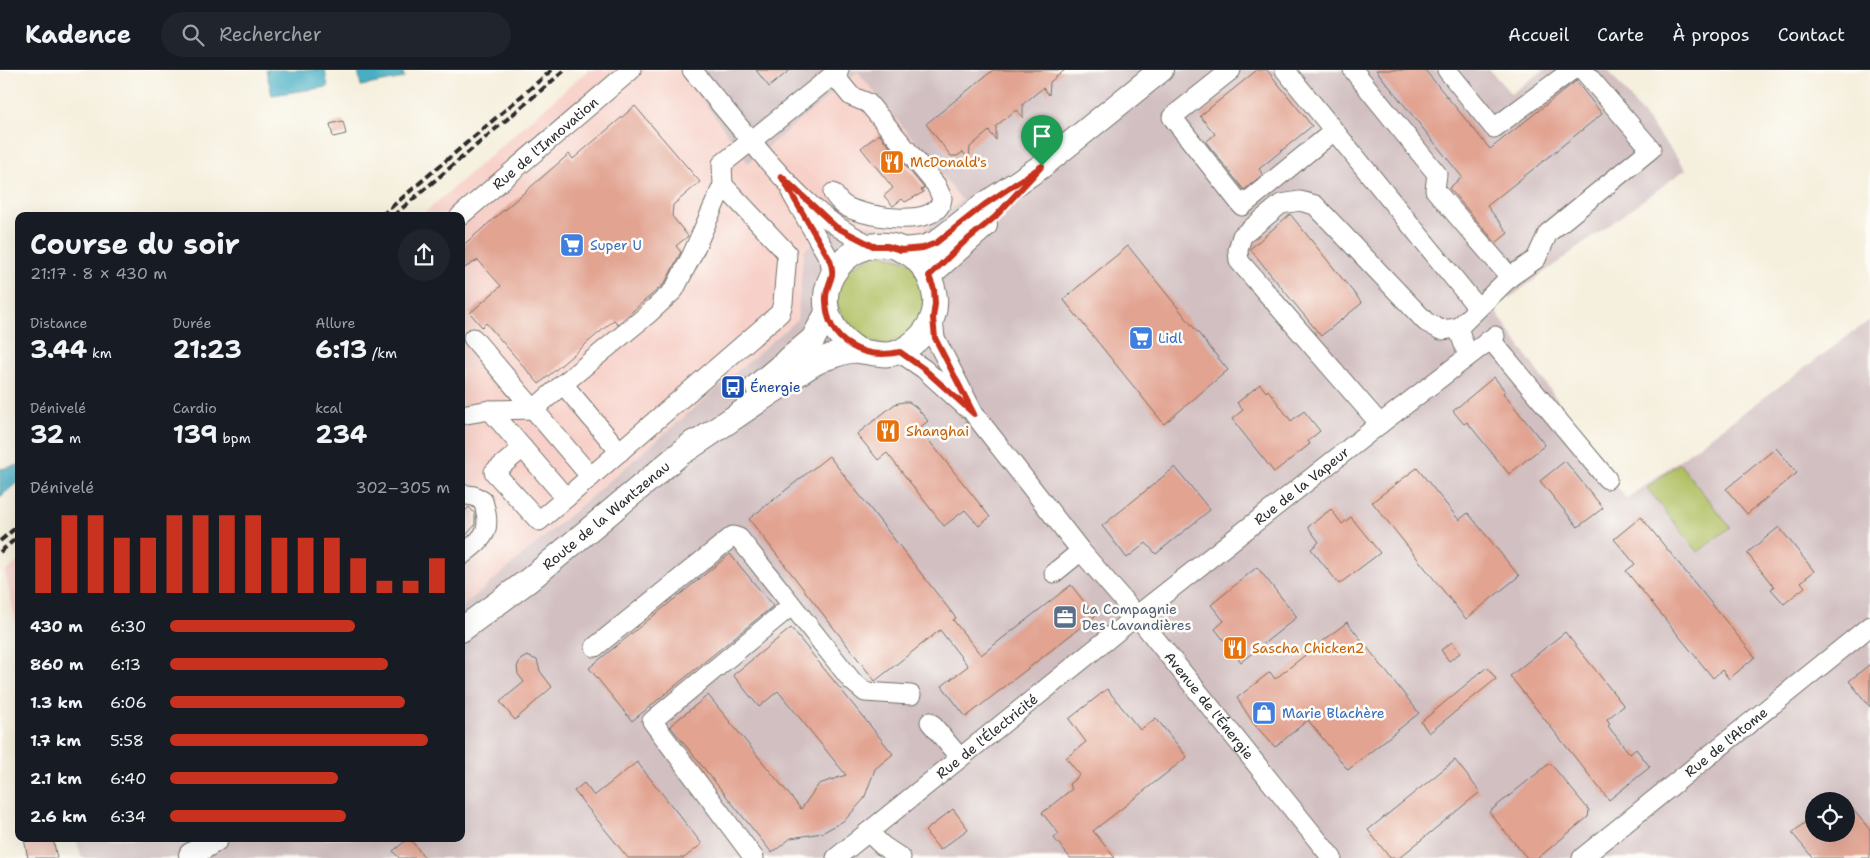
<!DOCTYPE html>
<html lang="fr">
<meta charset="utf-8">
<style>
body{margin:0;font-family:"Shantell Sans",sans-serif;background:#20242c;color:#f1f3f6;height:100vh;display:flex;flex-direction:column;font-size:19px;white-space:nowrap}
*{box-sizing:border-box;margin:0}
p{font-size:16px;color:#9ea1a6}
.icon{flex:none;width:28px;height:28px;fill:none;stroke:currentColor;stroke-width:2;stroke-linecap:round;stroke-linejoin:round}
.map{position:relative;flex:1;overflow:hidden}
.details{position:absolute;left:15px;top:142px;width:450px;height:630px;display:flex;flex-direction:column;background:#171b24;border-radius:10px;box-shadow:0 5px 20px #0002}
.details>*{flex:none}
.tools{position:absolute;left:1805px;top:722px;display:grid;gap:10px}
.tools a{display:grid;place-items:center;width:50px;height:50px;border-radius:50%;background:#171b24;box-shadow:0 5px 20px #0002;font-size:25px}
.pin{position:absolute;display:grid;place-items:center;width:42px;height:42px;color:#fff;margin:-51px -21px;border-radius:50% 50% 50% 0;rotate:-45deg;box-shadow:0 0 5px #0007}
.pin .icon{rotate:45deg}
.round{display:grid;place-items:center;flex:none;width:52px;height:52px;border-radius:26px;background:#20242c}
.headline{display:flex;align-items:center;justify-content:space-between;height:85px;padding:0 15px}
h1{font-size:28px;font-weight:700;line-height:38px}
.metrics{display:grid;grid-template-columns:repeat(3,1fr);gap:8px;height:85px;padding:5px 15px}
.metrics div{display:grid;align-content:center}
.metrics b{font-size:25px;font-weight:700}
.metrics small{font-size:14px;font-weight:400}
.metrics p{font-size:14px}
.chart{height:140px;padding:10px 15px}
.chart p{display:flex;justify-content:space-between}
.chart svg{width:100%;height:90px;margin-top:5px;stroke:#c8321e;stroke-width:6}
ul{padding:0 15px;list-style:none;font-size:16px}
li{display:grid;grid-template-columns:80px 60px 1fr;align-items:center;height:38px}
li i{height:12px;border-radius:6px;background:#c8321e}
header{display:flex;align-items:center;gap:30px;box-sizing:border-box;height:70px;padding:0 25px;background:#171b24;border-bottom:1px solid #363941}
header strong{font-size:24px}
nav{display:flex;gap:28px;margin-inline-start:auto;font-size:18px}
.search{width:350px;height:45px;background:#20242c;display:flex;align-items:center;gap:12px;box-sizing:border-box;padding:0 18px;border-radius:28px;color:#9ea1a6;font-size:19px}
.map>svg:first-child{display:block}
.built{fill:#f7d1c9}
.industrial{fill:#d2bfc1;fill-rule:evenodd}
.green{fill:#b0bf62;stroke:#6e7546}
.water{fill:#46afc4;stroke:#386d78}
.building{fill:#e2a391}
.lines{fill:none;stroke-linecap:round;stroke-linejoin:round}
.minor-casing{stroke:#727069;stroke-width:21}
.major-casing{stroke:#727069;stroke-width:26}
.minor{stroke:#fff;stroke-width:19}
.major{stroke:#fff;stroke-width:24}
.rail{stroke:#2b2b2b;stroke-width:4;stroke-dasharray:8 4;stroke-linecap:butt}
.route-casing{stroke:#fff;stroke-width:10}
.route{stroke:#c8321e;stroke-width:6}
.labels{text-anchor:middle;stroke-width:5;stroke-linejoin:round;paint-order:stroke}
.street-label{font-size:14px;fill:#2b2b2b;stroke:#fdfcf7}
.food-label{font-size:14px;fill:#c56008;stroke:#fdfcf7;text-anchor:start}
.shop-label{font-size:14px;fill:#366cbe;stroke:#fdfcf7;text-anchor:start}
.transit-label{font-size:14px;fill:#164399;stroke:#fdfcf7;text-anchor:start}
.service-label{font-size:14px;fill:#4e5e75;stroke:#fdfcf7;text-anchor:start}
</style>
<header>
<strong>Kadence</strong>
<div class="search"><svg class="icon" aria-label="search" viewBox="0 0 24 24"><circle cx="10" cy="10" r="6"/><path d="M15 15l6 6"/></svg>Rechercher</div>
<nav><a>Accueil</a><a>Carte</a><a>À propos</a><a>Contact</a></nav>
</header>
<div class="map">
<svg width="1870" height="788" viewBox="0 0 1870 788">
<rect width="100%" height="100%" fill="#fdfcf7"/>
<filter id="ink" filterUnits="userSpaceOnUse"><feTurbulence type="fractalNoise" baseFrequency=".02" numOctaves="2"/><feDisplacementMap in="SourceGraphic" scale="10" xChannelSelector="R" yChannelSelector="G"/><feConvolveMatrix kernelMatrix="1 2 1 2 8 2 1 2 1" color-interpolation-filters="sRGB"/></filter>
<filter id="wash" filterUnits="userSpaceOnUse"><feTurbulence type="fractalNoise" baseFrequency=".0096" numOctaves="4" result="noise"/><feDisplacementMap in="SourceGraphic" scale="20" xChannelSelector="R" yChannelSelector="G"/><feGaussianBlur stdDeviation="1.12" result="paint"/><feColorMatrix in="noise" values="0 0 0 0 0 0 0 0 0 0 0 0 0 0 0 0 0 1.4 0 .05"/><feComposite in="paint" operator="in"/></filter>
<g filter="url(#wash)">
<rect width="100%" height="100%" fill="#f5efdd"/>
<path class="built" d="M 588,0 L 681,0 L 748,93 L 858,2 L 962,130 L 920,164 L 851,152 L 805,180 L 797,250 L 461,538 L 461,146 L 421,146 Z
M 19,491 L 19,565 L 5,502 Z"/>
<path class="industrial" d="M 681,0 L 1490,0 L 1511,24 L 1544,0 L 1608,0 L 1686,99 L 1494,239 L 1626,429 L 1870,250 L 1870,788 L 82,788 L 76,769 L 461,769 L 461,538 L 797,250 L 804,180 L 851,152 L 920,163 L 962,130 L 858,2 L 748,93 ZM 1814,731 L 1846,731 L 1846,764 L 1814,764 Z"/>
<path class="green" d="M 878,183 L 912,193 L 928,236 L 910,265 L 887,274 L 864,270 L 846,255 L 837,233 L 837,221 L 847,199 Z
M 1679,393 L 1730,457 L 1698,482 L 1647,418 Z"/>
<path class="water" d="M 266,0 L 325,0 L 328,17 L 272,25 Z
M 358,0 L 403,0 L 404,8 L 361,16 Z
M 19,395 L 19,411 L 0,427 L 0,399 Z"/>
<g id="blocks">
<path class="building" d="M 756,0 L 790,0 L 769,17 Z
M 993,0 L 1065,0 L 1050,12 L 1049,25 L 1043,18 L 1023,34 L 1023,48 L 1016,40 L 996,56 L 996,70 L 989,61 L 970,77 L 969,90 L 963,82 L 957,86 L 951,86 L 926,54 Z
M 1257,0 L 1267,0 L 1312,56 L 1259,99 L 1263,104 L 1244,120 L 1206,72 L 1215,64 L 1200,46 Z
M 1376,0 L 1425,0 L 1490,79 L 1576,11 L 1602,44 L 1487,136 L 1508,163 L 1496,173 L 1449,118 L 1462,107 Z
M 635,36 L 700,112 L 673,135 L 672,146 L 688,166 L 676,176 L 681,182 L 665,213 L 618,254 L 614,250 L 539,314 L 486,253 L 482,257 L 470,243 L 501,216 L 478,190 L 461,200 L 461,177 L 569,84 L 573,89 Z
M 343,51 L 346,64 L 333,67 L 330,54 Z
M 879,64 L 924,118 L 921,120 L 924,122 L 905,132 L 902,129 L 893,136 L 884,126 L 893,118 L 861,78 Z
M 1290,144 L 1362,233 L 1321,266 L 1250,179 Z
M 1128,176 L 1228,300 L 1164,354 L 1063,229 Z
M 1494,307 L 1505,321 L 1503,323 L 1545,375 L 1509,404 L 1467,352 L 1464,354 L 1453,341 Z
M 1260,314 L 1266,322 L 1268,320 L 1291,351 L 1304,341 L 1320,361 L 1308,371 L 1310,374 L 1274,402 L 1232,349 L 1243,340 L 1237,333 Z
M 903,332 L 909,332 L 916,337 L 928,351 L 919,358 L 990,447 L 979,456 L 965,440 L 944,456 L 887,383 L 878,390 L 857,364 L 895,334 Z
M 1776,378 L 1797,403 L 1747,444 L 1726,419 Z
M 829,386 L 956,548 L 953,550 L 981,585 L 1071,515 L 1095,546 L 966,647 L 942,616 L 968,596 L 940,560 L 875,611 L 749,449 Z
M 1565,391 L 1603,438 L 1578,457 L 1540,411 Z
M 1175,397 L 1210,440 L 1156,484 L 1146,473 L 1127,488 L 1102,456 Z
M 1417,398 L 1459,450 L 1468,443 L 1519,506 L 1466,549 L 1372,432 Z
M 469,437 L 475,444 L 475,455 L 461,471 L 461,438 L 464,442 Z
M 1331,439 L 1342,454 L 1351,447 L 1380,483 L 1339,514 L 1311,479 L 1319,472 L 1308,457 Z
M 1641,447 L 1755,587 L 1729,609 L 1722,600 L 1713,608 L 1626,501 L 1635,494 L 1614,469 Z
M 1779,457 L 1814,501 L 1801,512 L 1805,517 L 1784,534 L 1771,519 L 1774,517 L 1747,483 Z
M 730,484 L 773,536 L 632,651 L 589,598 Z
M 1257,497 L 1297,547 L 1241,592 L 1215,559 L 1224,551 L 1211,535 Z
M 1347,552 L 1419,643 L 1348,700 L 1308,650 L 1275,677 L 1254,654 L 1237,628 L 1270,602 L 1275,609 Z
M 791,558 L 893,684 L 875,699 L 864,729 L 845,750 L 822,763 L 791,768 L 772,783 L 670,656 L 708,625 L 801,739 L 819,714 L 846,705 L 778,621 L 759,637 L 733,605 Z
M 1565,562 L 1624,636 L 1607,649 L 1610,654 L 1608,656 L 1630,684 L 1636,679 L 1650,697 L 1609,730 L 1510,606 Z
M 1452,572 L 1460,583 L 1449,591 L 1441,580 Z
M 527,586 L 537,590 L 540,601 L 552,617 L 515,650 L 500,632 L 524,612 L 518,604 L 517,597 L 520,590 Z
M 1870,594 L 1870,637 L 1849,611 Z
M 1487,597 L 1496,609 L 1429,663 L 1421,652 Z
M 1107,619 L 1140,660 L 1156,648 L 1187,687 L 1093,761 L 1115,788 L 1070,788 L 1054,768 L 1059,764 L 1042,743 L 1072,719 L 1069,714 L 1080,705 L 1066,688 L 1086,672 L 1069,649 Z
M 1455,690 L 1480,722 L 1399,788 L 1390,788 L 1368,760 Z
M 637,692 L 702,774 L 684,788 L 628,788 L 574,721 L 584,713 L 594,726 Z
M 1550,693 L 1589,740 L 1588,747 L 1538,788 L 1527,788 L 1489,742 Z
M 1846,731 L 1870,760 L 1870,788 L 1813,788 L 1792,763 L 1814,745 L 1814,764 L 1846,764 Z
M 953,739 L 968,759 L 940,780 L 925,761 Z
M 24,769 L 53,769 L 57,788 L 28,788 Z
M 408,769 L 410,769 L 425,788 L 399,788 L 393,781 Z"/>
</g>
</g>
<g filter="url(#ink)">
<use href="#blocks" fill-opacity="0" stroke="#727069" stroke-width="1"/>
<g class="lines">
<defs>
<g id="minor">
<path d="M 839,0 L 751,71 C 785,112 823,155 873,176"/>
<path d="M 1231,0 L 1172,47 L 1242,136 L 1334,61"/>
<path d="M 1285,0 L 1478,238"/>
<path d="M 1353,0 L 1437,104 L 1435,120 L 1510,207 L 1458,258 L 1468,286"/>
<path d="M 1447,0 L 1494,58 L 1572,0"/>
<path d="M 833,123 C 837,129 841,134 847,137 C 866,147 939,160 942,128 L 936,115 L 868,33 L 851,26 L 833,4"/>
<path d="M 792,124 L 830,190 L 832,204"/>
<path id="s1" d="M 460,146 L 631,0"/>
<path d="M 1510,207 L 1536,189 L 1548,163 L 1651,79 L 1583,0"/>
<path id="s2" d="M 933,248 L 935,268 L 974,344 L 1081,481 L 1137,546 L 1332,788"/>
<path d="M 473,268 L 591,407"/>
<path d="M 1488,271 L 1496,276 L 1607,409"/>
<path d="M 899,282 L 924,299 L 967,338"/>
<path d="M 490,340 L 566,428 L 780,243 L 783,233 L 787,183 L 723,115"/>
<path d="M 461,345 L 490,340 L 534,339 L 563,314"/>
<path d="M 1380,354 L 1239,191 L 1238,180 L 1242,166 L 1281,134 L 1300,131 L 1315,135 L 1426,252 L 1441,260 L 1458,258"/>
<path d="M 523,378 L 494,402 L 539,451 L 566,428"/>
<path d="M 620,382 L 563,314 L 647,245 L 674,220 L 692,185 L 723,115 L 722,94 L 751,71 L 692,0"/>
<path d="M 461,424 L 474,426 L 483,431 C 493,463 484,467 461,486"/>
<path d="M 1054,503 L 1081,481"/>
<path d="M 595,577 L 733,466 L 739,468 L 852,611 L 865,622 L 911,625"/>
<path d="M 930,652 L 960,688"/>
<path d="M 868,762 L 883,776 L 901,788"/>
<path d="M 754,788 L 652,651 L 791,536"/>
<path id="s3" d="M 836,788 L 1130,551 L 1380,354 L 1495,266"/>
<path id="s4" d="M 1582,788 L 1870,556"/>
</g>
<g id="major">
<path d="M 901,180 L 923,178 L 936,173 L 984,135 L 1042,96 L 1161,0"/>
<path d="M 929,205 L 985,155"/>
<path d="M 757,316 L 813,269 L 827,243"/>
<path d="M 683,382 C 715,361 746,339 778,318 C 793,308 809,294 826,288 C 836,285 849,279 859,281 C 875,283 888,288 903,280 C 922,269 937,251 935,228 C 933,212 927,199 915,188 C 862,141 780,230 858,280"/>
<path id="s5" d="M 461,560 L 529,510 L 694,372"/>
<path d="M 191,785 L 216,769"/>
</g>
</defs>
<use href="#minor" class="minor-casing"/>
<use href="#major" class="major-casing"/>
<use href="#minor" class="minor"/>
<use href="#major" class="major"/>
<path class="rail" d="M 381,146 L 552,0
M 393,146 L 565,0
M 0,471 L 19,455
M 0,482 L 19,466"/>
</g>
</g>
<g class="lines" filter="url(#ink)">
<defs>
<path id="route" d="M 1042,96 L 995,147 L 962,174 L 929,206 L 934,219 L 935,234 L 933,248 L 935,268 L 974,344 L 924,299 L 900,282 C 863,290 827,272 826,231 C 825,221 830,214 832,205 C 833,201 831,194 830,190 L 781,106 L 836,157 L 873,176 L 887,176 L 901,180 L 923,178 L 936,173 L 984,135 Z"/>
</defs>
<use href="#route" class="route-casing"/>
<use href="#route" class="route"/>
</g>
<defs>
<symbol id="restaurant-square" viewBox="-11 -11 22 22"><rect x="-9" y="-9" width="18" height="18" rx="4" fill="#e8710a" stroke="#fdfcf7"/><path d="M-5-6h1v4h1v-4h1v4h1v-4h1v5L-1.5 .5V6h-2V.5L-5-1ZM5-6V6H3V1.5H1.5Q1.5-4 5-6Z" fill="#fff"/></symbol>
<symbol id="supermarket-square" viewBox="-11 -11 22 22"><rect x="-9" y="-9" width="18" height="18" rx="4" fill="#3f7fe0" stroke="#fdfcf7"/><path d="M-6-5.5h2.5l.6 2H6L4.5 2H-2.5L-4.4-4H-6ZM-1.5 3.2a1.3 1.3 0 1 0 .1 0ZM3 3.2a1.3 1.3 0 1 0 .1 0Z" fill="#fff"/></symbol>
<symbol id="bus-square" viewBox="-11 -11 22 22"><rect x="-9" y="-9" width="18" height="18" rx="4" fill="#1a4fb4" stroke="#fdfcf7"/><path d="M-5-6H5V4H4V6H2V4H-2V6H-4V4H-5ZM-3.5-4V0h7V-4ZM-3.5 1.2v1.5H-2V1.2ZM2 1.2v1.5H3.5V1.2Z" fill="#fff"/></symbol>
<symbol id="office-square" viewBox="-11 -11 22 22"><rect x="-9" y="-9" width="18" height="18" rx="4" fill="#5c6f8a" stroke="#fdfcf7"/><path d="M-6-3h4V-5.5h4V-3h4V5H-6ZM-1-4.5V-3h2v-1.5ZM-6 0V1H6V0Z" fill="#fff"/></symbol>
<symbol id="shop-square" viewBox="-11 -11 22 22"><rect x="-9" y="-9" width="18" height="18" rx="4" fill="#3f7fe0" stroke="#fdfcf7"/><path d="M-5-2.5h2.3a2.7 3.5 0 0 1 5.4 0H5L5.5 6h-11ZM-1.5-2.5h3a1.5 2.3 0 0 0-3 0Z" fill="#fff"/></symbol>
</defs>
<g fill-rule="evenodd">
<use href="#restaurant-square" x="878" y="78" width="28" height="28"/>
<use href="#supermarket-square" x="558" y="161" width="28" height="28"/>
<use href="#supermarket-square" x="1127" y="254" width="28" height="28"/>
<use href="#bus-square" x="719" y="303" width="28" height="28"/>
<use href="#restaurant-square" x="874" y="347" width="28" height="28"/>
<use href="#office-square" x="1051" y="533" width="28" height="28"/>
<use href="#restaurant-square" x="1221" y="564" width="28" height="28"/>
<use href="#shop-square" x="1250" y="629" width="28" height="28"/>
</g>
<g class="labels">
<g class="street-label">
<text dy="5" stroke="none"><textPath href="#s1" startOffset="112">Rue de l'Innovation</textPath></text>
<text dy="5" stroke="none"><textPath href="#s3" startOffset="596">Rue de la Vapeur</textPath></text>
<text dy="5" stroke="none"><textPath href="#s5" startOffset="185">Route de la Wantzenau</textPath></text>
<text dy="5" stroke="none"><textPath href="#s2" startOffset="480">Avenue de l'Énergie</textPath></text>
<text dy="5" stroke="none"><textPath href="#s3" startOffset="194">Rue de l'Électricité</textPath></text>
<text dy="5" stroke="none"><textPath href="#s4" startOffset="185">Rue de l'Atome</textPath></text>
</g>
<g class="food-label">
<text x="910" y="97">McDonald's</text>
<text x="906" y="366">Shanghai</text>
<text x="1252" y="583">Sascha Chicken2</text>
</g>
<g class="shop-label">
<text x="590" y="180">Super U</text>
<text x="1158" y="273">Lidl</text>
<text x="1282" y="648">Marie Blachère</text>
</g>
<g class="transit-label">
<text x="750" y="322">Énergie</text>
</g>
<g class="service-label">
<text x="1082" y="544">La Compagnie<tspan x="1082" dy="16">Des Lavandières</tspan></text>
</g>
</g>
</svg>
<div class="tools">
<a><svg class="icon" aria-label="locate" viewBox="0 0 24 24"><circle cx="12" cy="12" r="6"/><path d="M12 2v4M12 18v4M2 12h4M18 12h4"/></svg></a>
</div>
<div class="pin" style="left:1042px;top:96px;background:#1e9e55"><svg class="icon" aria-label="arrive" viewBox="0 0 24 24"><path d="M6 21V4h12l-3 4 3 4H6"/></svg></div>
<section class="details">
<div class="headline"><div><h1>Course du soir</h1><p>21:17 · 8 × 430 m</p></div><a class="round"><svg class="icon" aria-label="share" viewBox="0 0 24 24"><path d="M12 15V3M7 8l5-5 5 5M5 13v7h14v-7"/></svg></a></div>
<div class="metrics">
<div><p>Distance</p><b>3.44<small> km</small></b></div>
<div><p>Durée</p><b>21:23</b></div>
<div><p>Allure</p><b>6:13<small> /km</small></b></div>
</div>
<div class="metrics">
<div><p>Dénivelé</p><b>32<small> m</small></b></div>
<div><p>Cardio</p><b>139<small> bpm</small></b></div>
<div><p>kcal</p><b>234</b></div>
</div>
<div class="chart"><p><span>Dénivelé</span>302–305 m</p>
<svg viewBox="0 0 160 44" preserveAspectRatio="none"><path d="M5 44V17M15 44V6M25 44V6M35 44V17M45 44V17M55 44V6M65 44V6M75 44V6M85 44V6M95 44V17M105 44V17M115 44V17M125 44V27M135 44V38M145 44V38M155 44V27"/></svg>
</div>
<ul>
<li><b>430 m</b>6:30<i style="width:66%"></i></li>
<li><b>860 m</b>6:13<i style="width:78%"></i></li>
<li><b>1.3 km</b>6:06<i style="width:84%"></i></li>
<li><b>1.7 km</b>5:58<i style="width:92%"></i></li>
<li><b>2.1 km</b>6:40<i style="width:60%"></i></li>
<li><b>2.6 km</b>6:34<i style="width:63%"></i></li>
</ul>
</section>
</div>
